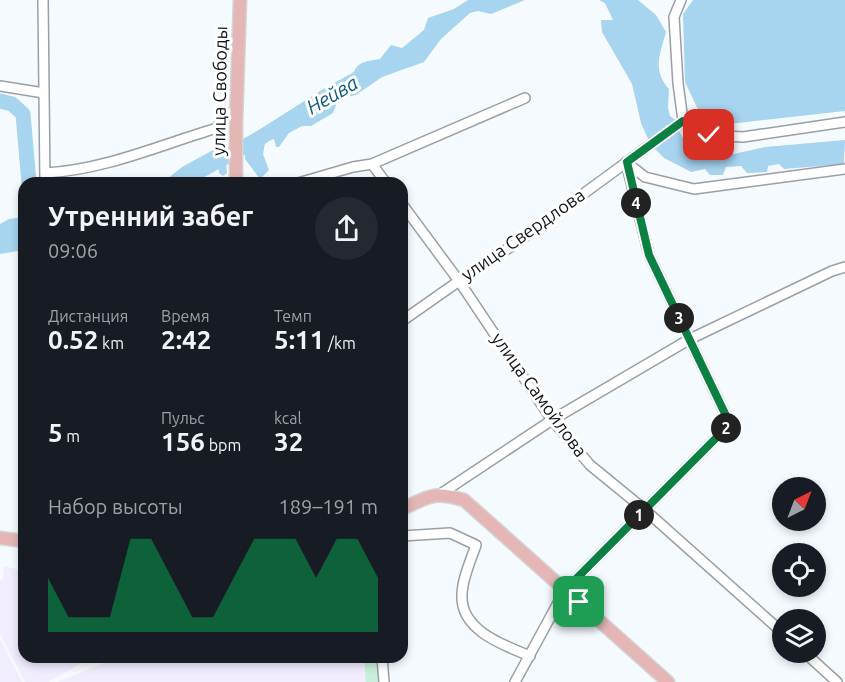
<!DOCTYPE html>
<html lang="ru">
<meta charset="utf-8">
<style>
body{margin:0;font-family:Ubuntu,sans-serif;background:#242831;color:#f1f3f6;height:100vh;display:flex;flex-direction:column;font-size:22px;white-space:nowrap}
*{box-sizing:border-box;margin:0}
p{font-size:20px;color:#9ea1a6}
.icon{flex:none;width:33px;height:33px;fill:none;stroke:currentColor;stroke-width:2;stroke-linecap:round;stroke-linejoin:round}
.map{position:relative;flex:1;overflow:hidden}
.panel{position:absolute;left:18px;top:177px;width:390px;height:486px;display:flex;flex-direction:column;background:#171b24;border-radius:18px;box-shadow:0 3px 9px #0003}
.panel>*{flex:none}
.needle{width:39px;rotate:42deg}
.controls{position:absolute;left:772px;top:477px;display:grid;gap:12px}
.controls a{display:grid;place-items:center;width:54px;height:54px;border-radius:50%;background:#171b24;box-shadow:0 3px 9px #0003;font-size:30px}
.pin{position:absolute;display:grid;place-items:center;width:51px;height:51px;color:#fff;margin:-26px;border-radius:12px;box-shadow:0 3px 9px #0006}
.km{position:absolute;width:30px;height:30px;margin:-15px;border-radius:50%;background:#222;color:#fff;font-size:16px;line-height:30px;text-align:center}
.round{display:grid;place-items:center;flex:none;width:63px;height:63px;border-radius:32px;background:#242831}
.head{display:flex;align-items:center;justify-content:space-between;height:102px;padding:0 30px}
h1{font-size:27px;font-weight:700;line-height:45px}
.figures{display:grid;grid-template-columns:repeat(3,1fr);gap:9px;height:102px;padding:6px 30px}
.figures div{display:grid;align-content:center}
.figures b{font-size:26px;font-weight:700}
.figures small{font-size:16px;font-weight:400}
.figures p{font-size:16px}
.chart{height:168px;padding:12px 30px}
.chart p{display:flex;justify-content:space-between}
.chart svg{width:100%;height:108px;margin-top:6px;fill:#0b8043;opacity:.7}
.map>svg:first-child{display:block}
.industrial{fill:#f1ecfe}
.green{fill:#c8efda}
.water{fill:#a7d4ee}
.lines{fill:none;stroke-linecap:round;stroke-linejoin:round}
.river{stroke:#a7d4ee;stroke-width:15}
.minor-casing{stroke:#999fa7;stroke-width:12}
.major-casing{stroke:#d4d5d5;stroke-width:15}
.minor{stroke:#fff;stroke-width:9}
.major{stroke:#e4b6b5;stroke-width:12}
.route-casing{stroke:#fff;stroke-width:12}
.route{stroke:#0b8043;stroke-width:8}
.labels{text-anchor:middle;stroke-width:6;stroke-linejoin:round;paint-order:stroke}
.street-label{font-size:18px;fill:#111416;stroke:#fff}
.water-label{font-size:20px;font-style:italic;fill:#085b7d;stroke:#fff}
</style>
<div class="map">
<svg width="845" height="682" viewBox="0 0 845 682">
<rect width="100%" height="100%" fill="#f5faff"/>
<path class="industrial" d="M 4,566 L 24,571 L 24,657 L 76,657 L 80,664 L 48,682 L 25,682 L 0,634 L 0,580 L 3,579 Z
M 0,639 L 22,682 L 0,682 Z
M 117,657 L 371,657 L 373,682 L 58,682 Z"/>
<path class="green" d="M 364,657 L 378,657 L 379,682 L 366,682 Z"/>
<path class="water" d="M 468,0 L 525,0 L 491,14 L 478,11 L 470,13 L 441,39 L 424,62 L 382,77 L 356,95 L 346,97 L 337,102 L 333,113 L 311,126 L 302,126 L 289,133 L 279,147 L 276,147 L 274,139 L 265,143 L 263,154 L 269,170 L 260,179 L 245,159 L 246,138 L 320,91 L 354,72 C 358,61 369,61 380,59 L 391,45 L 402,48 L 424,30 L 428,18 L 454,9 Z
M 599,0 L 638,0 L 656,15 L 666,32 C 660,54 652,70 669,89 L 668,108 L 670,116 L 677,121 L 649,141 L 641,123 L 632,84 L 602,32 L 601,20 L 613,20 L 605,3 Z
M 693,0 L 845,0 L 845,111 L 711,126 L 702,118 L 685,82 L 683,14 Z
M 678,129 L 683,138 L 708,151 L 734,154 L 765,147 L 845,140 L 844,164 L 784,169 L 779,164 L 768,166 L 767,172 L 747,173 L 741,166 L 726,167 L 723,175 L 710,175 L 705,169 L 691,172 L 664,158 L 652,146 Z
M 224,144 L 227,173 L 223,176 L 219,173 L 218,163 L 196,174 L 200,183 L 189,183 L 186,179 L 178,183 L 162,183 L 182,167 Z
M 24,217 L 24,250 L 0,254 L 0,224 L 9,219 Z"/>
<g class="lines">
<path class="river" d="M 0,101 L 12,104 L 23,114 L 29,183
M 178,183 L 262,137"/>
<defs>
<path id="minor" d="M 43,0 L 45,183
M 681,0 L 674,17 L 678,83 L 683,121
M 0,86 L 44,93
M 683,121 L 709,135 L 743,137 L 845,122
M 626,162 L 645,177 L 694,189 L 845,169
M 372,164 L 386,183
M 45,173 C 104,170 160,145 217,128 L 223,114 L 236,112
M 298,183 L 353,167 L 372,164 L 525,98
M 402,204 L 459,281 L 552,420 L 590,465 L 645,510 L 783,633
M 402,321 L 459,281 L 512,246 L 683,121
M 442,493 L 552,420 L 690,339 L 832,271 L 845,267
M 402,536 L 450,533 L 476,545 C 471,560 462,579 462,595 C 460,630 503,645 530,656
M 804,652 L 837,682
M 382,657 L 384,682
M 515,682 L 565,590 L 730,424 L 649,255 L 626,162"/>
<path id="major" d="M 236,183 L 236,123 L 240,0
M 402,509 C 430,496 433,491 464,500 L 668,682
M 0,538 L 24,541"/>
</defs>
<use href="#minor" class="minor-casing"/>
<use href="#major" class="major-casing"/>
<use href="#minor" class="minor"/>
<use href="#major" class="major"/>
</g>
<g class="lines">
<defs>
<path id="route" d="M 579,602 L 565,590 L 730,424 L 649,255 L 627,162 L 683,121 L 709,135"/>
</defs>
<use href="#route" class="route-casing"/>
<use href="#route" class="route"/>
</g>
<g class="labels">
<g class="street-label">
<text transform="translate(220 91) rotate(-89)" y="6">улица Свободы</text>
<text transform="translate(523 235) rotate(-35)" y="6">улица Свердлова</text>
<text transform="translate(539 395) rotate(54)" y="6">улица Самойлова</text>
</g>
<g class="water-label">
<text transform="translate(332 95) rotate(-30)" y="7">Нейва</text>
</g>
</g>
</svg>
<div class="controls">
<a><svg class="needle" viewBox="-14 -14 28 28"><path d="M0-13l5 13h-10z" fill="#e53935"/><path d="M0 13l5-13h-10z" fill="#9ea1a6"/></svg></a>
<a><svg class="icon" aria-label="locate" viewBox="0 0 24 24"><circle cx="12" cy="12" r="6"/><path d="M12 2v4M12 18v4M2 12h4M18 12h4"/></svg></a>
<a><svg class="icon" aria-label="layers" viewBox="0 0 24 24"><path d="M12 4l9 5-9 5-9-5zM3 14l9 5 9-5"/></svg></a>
</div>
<div class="pin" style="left:579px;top:602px;background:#1e9e55"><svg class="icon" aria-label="arrive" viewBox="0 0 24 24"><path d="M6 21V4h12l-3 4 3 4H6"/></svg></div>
<div class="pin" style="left:709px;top:135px;background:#d93025"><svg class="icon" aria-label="check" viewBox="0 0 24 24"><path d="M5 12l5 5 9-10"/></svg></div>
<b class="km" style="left:639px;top:515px">1</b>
<b class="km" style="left:726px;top:428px">2</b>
<b class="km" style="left:679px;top:318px">3</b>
<b class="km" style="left:636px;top:203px">4</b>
<section class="panel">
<div class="head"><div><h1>Утренний забег</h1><p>09:06</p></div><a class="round"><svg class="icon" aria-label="share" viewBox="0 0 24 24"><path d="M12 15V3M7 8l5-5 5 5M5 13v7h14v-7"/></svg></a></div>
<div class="figures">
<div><p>Дистанция</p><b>0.52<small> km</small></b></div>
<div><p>Время</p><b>2:42</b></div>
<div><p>Темп</p><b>5:11<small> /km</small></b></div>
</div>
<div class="figures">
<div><b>5<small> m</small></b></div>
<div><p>Пульс</p><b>156<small> bpm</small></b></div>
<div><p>kcal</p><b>32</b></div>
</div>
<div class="chart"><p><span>Набор высоты</span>189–191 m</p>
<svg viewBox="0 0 160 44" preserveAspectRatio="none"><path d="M0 44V22L10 38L20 38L30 38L40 6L50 6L60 22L70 38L80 38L90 22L100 6L110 6L120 6L130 22L140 6L150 6L160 22V44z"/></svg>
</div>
</section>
</div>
